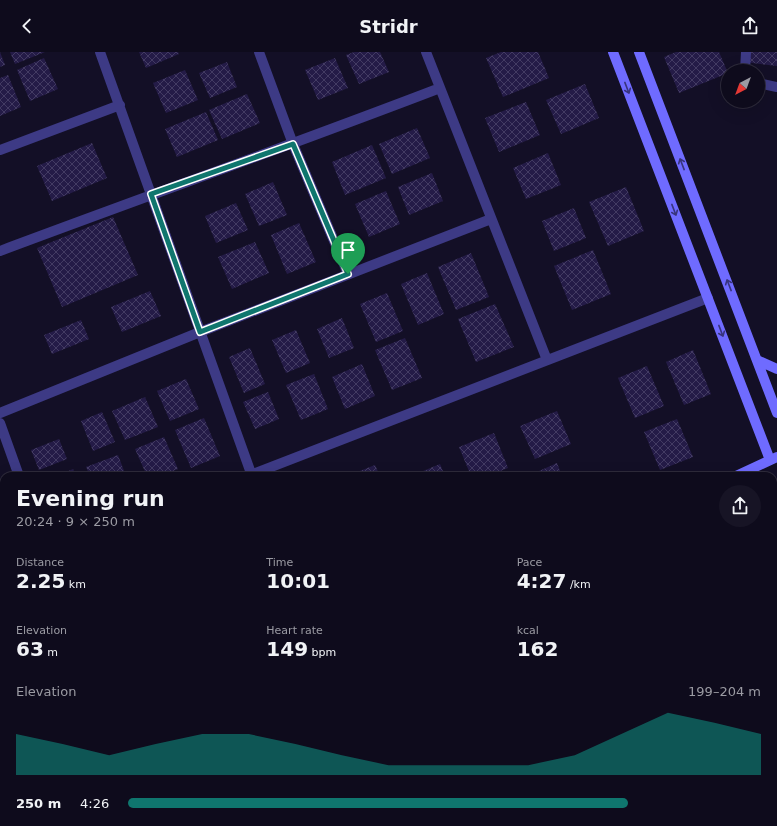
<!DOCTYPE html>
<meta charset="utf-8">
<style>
body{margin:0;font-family:"DejaVu Sans",sans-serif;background:#171425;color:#f1f3f6;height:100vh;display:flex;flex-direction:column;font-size:15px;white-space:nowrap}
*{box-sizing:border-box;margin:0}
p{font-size:13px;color:#9b9ba3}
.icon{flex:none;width:22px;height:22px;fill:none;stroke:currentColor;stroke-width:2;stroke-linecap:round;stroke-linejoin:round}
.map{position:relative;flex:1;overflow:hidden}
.drawer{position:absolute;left:0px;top:420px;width:777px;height:354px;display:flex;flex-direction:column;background:#0e0b1c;border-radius:12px 12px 0 0;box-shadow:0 4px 16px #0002,0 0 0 1px #2e2b3b}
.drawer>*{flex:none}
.needle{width:26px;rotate:221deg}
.tools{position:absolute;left:721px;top:12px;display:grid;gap:8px}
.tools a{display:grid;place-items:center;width:44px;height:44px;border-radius:50%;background:#0e0b1c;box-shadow:0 4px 16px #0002,0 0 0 1px #2e2b3b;font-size:20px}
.pin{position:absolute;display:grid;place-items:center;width:34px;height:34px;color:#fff;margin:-41px -17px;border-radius:50% 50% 50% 0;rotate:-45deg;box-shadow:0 0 4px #0007}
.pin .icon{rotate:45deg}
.round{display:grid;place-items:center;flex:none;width:42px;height:42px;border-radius:21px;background:#171425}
.headline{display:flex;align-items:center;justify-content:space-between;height:68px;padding:0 16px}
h1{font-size:22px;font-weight:600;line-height:30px}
.metrics{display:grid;grid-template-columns:repeat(3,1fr);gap:6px;height:68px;padding:4px 16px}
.metrics div{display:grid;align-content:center}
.metrics b{font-size:20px;font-weight:600}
.metrics small{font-size:11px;font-weight:400}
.metrics p{font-size:11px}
.chart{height:112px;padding:8px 16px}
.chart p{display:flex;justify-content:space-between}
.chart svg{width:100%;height:72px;margin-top:4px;fill:#0f766e;opacity:.7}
ul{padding:0 16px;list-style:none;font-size:13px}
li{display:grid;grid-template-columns:64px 48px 1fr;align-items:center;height:30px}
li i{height:10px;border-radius:5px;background:#0f766e}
header{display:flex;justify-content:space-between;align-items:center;height:52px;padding:0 16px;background:#0e0b1c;font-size:18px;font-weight:600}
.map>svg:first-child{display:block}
.building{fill:url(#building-cross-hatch)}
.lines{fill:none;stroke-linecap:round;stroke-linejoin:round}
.lane{stroke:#3d3a85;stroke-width:8}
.street{stroke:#3d3a85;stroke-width:10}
.secondary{stroke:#6f6bff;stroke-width:10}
.oneway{stroke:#38347d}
.route-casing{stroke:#fff;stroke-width:8}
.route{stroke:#0f766e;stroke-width:5}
</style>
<header><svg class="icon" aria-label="back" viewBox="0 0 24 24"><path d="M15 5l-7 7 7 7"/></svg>Stridr<svg class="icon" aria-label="share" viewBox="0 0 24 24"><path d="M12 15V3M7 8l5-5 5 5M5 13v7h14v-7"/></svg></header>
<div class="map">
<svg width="777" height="774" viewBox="0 0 777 774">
<defs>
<pattern id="building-cross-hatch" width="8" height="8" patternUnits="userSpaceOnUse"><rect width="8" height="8" fill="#241b47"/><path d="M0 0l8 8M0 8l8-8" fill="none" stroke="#433b63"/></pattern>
</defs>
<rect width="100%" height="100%" fill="#130f26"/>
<path class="building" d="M 0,0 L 5,13 L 0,15 Z
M 10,0 L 45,0 L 15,12 Z
M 139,0 L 178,0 L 179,2 L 146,16 Z
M 354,0 L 380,0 L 389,20 L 359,32 L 346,3 Z
M 501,0 L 538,0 L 549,26 L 503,45 L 486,6 Z
M 676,0 L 719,0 L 728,21 L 679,41 L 664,5 Z
M 746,0 L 777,0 L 777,14 L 745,10 Z
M 44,6 L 58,37 L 30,49 L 17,18 Z
M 335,6 L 348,36 L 318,48 L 305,18 Z
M 227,10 L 237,35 L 210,46 L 199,21 Z
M 185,18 L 198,48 L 166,61 L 153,31 Z
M 8,23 L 21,55 L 0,64 L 0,26 Z
M 585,32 L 599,66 L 561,82 L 546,48 Z
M 247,42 L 260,71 L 222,87 L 209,58 Z
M 526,50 L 540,83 L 499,100 L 485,66 Z
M 206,60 L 218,88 L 177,105 L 165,77 Z
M 417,76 L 430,106 L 392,122 L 379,92 Z
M 92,91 L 107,126 L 52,149 L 37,114 Z
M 372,93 L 386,126 L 345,143 L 332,110 Z
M 548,101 L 561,133 L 526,147 L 513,116 Z
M 432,121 L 443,149 L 409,163 L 398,135 Z
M 273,130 L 287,163 L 259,174 L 245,142 Z
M 626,135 L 644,179 L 608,194 L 589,150 Z
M 386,139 L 400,172 L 369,185 L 355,152 Z
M 236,151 L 248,178 L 216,191 L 205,164 Z
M 574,156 L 586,186 L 554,199 L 542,169 Z
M 113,165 L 138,223 L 62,255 L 37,196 Z
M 299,171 L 316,210 L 287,222 L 271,183 Z
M 255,190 L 269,221 L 232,237 L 218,205 Z
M 593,198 L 611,242 L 572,258 L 554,214 Z
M 471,201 L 489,245 L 456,258 L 438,215 Z
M 427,221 L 444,262 L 418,273 L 401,232 Z
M 150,239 L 161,264 L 122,280 L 111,255 Z
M 387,241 L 403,279 L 376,290 L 360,252 Z
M 495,252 L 514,295 L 476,310 L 458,267 Z
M 342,266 L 354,296 L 329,306 L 317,277 Z
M 81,268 L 89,287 L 52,302 L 44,283 Z
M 296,278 L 310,311 L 286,321 L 272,288 Z
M 405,286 L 422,326 L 392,338 L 375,298 Z
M 250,296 L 265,332 L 244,341 L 229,305 Z
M 693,298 L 711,342 L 684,353 L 666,310 Z
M 362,312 L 375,344 L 345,357 L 332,325 Z
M 647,314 L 664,354 L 635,366 L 618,326 Z
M 314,322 L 328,357 L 301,368 L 286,333 Z
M 186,327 L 199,357 L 170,369 L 157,339 Z
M 268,340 L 279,367 L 255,377 L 243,350 Z
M 145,345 L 158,375 L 125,388 L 112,359 Z
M 557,359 L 571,392 L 535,407 L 520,374 Z
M 102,360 L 115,390 L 93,399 L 81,369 Z
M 204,366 L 220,404 L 191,416 L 175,378 Z
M 677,367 L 693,405 L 660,418 L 644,380 Z
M 494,381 L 508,416 L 488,424 L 471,424 L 459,395 Z
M 164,385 L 178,417 L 161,424 L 147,424 L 135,397 Z
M 59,387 L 67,407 L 39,418 L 31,398 Z
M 118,403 L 126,424 L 90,424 L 86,415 Z
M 557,411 L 562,424 L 531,424 L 530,423 Z
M 440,412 L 445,424 L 411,424 Z
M 375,413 L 380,424 L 347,424 Z
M 73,417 L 76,424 L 57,424 Z
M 0,464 L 4,473 L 4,480 L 0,482 Z
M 4,588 L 4,627 L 0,617 L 0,590 Z
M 61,770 L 435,770 L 436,774 L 63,774 Z"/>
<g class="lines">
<path class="lane" d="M 773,644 L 777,642
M 671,770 L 671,774"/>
<path class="street" d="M 100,0 L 252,424
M 259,0 L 293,92 L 348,222
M 426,0 L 547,308
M 745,19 L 746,0
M 758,31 L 777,35
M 0,98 L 120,53
M 0,199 C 147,144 294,92 440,36
M 0,361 L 200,280 L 491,167
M 0,371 L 19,424
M 248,424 L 708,246
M 0,520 L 4,518"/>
<path class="secondary" d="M 613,0 L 770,408
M 639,0 L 777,361
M 757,308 L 777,317
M 736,424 L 777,405
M 773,445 L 777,441
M 773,485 L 777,489
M 0,720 L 4,718
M 0,749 L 4,748"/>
</g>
<defs><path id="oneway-shaft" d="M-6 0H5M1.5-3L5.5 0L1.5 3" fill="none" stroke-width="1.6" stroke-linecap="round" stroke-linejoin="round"/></defs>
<g class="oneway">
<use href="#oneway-shaft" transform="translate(627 36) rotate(69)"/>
<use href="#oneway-shaft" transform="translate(682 112) rotate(-111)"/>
<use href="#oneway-shaft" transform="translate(674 158) rotate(69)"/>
<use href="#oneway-shaft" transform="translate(729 233) rotate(-111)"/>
<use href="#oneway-shaft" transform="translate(721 279) rotate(69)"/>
</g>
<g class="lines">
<defs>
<path id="route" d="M 293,92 L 348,222 L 200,280 L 151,142 Z"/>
</defs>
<use href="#route" class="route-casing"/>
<use href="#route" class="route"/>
</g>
</svg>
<div class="tools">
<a><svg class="needle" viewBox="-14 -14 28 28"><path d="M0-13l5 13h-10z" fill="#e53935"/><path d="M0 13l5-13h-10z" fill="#9b9ba3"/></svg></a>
</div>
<div class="pin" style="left:348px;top:222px;background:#1e9e55"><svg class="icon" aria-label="arrive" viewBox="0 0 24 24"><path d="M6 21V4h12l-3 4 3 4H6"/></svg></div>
<section class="drawer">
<div class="headline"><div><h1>Evening run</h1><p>20:24 · 9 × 250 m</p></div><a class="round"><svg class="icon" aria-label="share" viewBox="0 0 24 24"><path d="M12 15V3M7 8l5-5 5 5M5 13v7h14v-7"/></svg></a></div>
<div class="metrics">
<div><p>Distance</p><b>2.25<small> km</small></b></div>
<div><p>Time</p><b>10:01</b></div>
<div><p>Pace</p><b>4:27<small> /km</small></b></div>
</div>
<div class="metrics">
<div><p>Elevation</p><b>63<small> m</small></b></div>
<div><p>Heart rate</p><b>149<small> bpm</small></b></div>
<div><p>kcal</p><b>162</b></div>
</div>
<div class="chart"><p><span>Elevation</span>199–204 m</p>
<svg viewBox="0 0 160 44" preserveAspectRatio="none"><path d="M0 44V19L10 25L20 32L30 25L40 19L50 19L60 25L70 32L80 38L90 38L100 38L110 38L120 32L130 19L140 6L150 12L160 19V44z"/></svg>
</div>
<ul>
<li><b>250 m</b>4:26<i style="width:79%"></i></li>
</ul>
</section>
</div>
